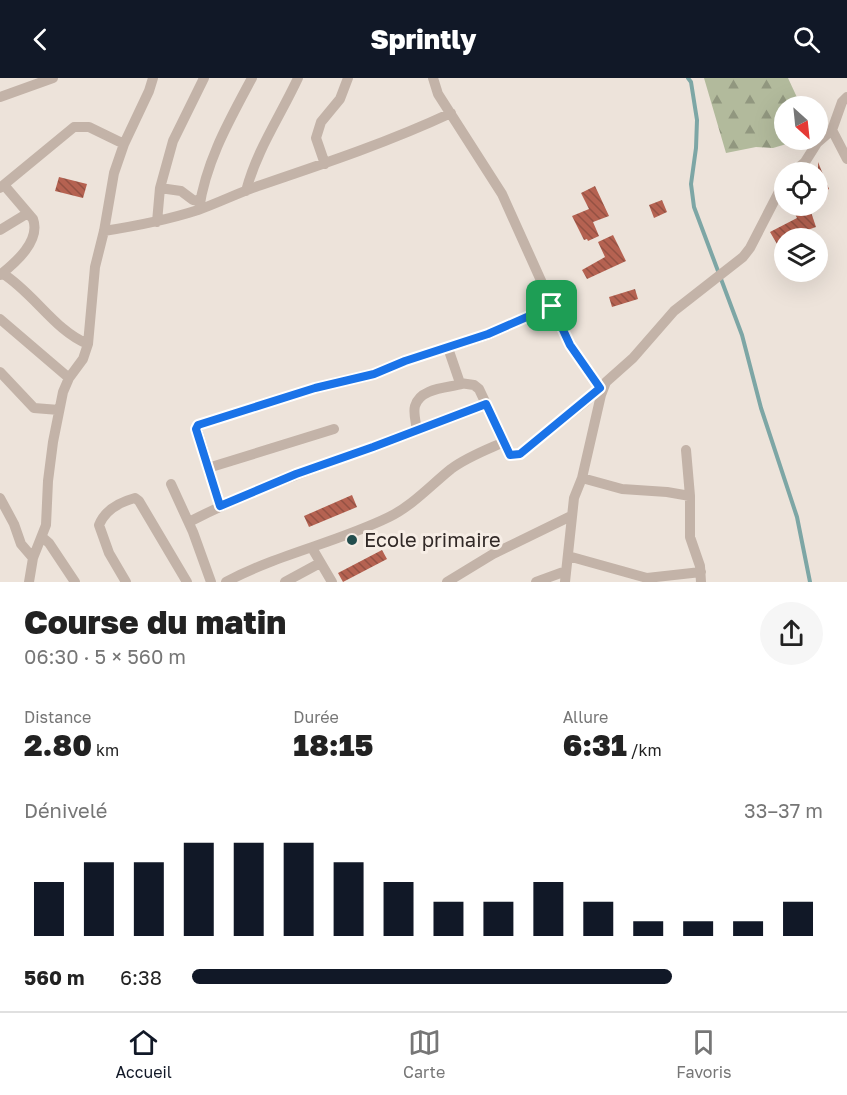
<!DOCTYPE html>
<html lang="fr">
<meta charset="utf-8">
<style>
body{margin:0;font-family:"Golos Text",sans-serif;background:#f6f6f6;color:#222;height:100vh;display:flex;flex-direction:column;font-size:22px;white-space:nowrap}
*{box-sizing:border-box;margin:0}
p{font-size:20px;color:#767676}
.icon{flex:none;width:33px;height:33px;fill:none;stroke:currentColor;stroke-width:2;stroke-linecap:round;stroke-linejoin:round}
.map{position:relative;height:504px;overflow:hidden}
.sheet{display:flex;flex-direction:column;background:#fff;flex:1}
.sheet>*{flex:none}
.needle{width:39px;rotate:153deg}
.buttons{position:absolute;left:774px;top:18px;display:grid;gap:12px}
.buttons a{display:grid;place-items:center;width:54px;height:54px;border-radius:50%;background:#fff;box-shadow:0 6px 24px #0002;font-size:30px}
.pin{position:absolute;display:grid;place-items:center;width:51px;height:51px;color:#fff;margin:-26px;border-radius:12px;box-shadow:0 3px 9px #0006}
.round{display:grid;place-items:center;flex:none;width:63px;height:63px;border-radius:32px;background:#f6f6f6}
.head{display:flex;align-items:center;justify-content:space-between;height:102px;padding:0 24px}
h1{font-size:33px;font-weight:800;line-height:45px}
.figures{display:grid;grid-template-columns:repeat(3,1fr);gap:9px;height:102px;padding:6px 24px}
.figures div{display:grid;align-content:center}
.figures b{font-size:30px;font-weight:800}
.figures small{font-size:16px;font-weight:400}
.figures p{font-size:16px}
.chart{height:168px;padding:12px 24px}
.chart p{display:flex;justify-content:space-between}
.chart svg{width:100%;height:108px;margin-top:6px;stroke:#111827;stroke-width:6}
ul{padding:0 24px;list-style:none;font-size:20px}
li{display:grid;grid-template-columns:96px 72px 1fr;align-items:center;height:45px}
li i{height:15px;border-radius:8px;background:#111827}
header{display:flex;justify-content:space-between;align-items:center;height:78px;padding:0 24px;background:#111827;color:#fff;font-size:27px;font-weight:800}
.tabs{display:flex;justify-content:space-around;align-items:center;height:84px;border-top:2px solid #e0e0e0;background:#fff;font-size:16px;color:#767676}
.tabs a{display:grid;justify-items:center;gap:3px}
.tabs .active{color:#111827}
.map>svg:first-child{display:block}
.forest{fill:url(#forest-firs)}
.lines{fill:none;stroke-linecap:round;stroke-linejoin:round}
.stream{stroke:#7da6a5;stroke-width:4}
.building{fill:url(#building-back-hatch)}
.minor{stroke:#c3b3a8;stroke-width:10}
.route-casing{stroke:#fff;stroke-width:12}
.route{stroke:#1a73e8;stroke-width:8}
.poi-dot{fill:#224d4d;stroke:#f6ede5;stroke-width:2}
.labels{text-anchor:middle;stroke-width:6;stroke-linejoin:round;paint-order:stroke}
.poi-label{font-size:20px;fill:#312927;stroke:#f6ede5;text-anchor:start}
</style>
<header><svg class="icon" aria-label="back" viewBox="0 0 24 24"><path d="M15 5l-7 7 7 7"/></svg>Sprintly<svg class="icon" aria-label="search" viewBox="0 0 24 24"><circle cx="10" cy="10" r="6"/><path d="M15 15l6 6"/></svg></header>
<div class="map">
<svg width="847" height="504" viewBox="0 0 847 504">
<defs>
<pattern id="forest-firs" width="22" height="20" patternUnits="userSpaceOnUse" patternTransform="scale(1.5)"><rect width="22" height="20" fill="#b2ba9c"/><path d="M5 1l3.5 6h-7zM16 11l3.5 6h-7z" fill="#91977f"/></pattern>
<pattern id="building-back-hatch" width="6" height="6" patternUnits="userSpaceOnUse" patternTransform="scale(1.5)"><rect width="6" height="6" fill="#b56251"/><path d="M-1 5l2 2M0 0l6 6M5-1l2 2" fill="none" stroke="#945143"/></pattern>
</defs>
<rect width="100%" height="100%" fill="#ede3da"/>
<path class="forest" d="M 704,0 L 788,0 L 801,28 L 784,28 L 784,62 L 800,62 L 773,70 L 756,69 L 726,75 Z"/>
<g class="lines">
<path class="stream" d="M 688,0 L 691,4 L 697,42 L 696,70 L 691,106 L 694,129 L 742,257 L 761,330 L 797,439 L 810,504"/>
</g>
<path class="building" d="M 818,84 L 829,111 L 818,117 Z
M 59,99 L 87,106 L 83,120 L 55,113 Z
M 595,108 L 609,138 L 593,144 L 599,158 L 588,163 L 587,161 L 584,162 L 572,138 L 589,131 L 581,115 Z
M 662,122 L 667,134 L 654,140 L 649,127 Z
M 791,128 L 809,128 L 816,149 L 784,160 L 777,166 L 770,154 L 797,140 Z
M 613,157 L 626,183 L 587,201 L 582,192 L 605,179 L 598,164 Z
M 635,211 L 638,221 L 612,229 L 609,219 Z
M 352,417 L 357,429 L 309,449 L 304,438 Z
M 382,472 L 387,481 L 343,504 L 338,495 Z"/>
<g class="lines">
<path class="minor" d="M 433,0 L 438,16 L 502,116 L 570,267 L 600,310
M 0,19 L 53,0
M 832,52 L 847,81
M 325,86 L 316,60 L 321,44 L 340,21 L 348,0
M 793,94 L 805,84 L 817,65 L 832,52 L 842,24 L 847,19
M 0,110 L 74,49 L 89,49 L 124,66
M 160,110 L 181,113 L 193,122 L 200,123
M 246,113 C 257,71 280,39 298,0
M 199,131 C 206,83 229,43 252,0
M 157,144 L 160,110 L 173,63 L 204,0
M 0,152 L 28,135
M 104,153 C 136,148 167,142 198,132 C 218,125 238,115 258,108 C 323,86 389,64 451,35
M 2,195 C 34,215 55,253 88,266
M 0,197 C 15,185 41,163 33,141 L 4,107
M 0,241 L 69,300
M 448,270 L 460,305 L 474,307 L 479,311 L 504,364
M 0,294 L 34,330 L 59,332
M 417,352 C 416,345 413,335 415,328 C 420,310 447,310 462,306
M 686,372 L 690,418 L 690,459 L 700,488 L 701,504
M 208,390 L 334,351
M 582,400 L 622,411 L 667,414 L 690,418
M 171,406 L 193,454 L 211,504
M 0,420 L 14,446 L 21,466 L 33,480
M 220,428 L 198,354 L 198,347 L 315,310 L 374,296 L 405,283 L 488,257 L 551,228
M 189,444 C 247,414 309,392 371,370 C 409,356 447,341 486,326
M 42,459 L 49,465 L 75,504
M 312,470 L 332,504
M 568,478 L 647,500 L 701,494
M 29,504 L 33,480 L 46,447 L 48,403 L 53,364 L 63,314 L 69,300 L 83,281 L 88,266 L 95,189 L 104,153 L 114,95 L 124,66 L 149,13 L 153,0
M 126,504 L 109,475 L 99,447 C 105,432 120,424 135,420 L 139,423 L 187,504
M 226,504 C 278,476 336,465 389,439 C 412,428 431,407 451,391 C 467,379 486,372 504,364 L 510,377 L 520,376 L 585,324 L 603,307
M 285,504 L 320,485
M 447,504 L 493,476 L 571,438
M 536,504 L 566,493
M 565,504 L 574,420 L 582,400 L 601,317 L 606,304 L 633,280 L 674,233 L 743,179 L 750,170 L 784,104"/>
</g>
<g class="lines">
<defs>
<path id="route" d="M 552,228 L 570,267 L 600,310 L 520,376 L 510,377 L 486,326 L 373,369 L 296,396 L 220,428 L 196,351 L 198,347 L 315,310 L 374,296 L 405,283 L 488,256 Z"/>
</defs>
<use href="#route" class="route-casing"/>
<use href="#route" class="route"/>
</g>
<circle class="poi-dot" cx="352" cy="462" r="6"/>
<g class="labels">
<g class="poi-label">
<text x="364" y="469">Ecole primaire</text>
</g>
</g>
</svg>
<div class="buttons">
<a><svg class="needle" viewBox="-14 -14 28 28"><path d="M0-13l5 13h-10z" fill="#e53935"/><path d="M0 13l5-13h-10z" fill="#767676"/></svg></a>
<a><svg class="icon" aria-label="locate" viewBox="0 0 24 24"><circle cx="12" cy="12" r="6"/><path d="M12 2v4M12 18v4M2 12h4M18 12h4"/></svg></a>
<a><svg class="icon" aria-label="layers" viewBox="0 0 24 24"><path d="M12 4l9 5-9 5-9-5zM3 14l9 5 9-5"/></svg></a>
</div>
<div class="pin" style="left:552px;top:228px;background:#1e9e55"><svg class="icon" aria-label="arrive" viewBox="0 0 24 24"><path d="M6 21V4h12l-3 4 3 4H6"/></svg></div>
</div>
<section class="sheet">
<div class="head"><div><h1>Course du matin</h1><p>06:30 · 5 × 560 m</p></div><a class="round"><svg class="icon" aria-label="share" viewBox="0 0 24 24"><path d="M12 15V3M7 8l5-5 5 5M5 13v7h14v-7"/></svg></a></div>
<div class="figures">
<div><p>Distance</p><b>2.80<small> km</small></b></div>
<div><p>Durée</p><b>18:15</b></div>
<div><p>Allure</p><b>6:31<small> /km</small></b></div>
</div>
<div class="chart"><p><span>Dénivelé</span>33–37 m</p>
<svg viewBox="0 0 160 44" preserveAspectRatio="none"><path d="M5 44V22M15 44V14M25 44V14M35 44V6M45 44V6M55 44V6M65 44V14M75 44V22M85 44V30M95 44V30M105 44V22M115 44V30M125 44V38M135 44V38M145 44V38M155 44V30"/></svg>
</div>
<ul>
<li><b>560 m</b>6:38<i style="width:76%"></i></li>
</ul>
</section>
<nav class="tabs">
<a class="active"><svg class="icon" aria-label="home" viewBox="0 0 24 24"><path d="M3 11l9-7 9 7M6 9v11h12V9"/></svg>Accueil</a>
<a><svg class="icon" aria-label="map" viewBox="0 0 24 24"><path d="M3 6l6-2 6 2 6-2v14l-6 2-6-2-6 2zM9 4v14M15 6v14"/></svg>Carte</a>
<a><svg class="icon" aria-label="saved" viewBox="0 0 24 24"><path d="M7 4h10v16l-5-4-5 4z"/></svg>Favoris</a>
</nav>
